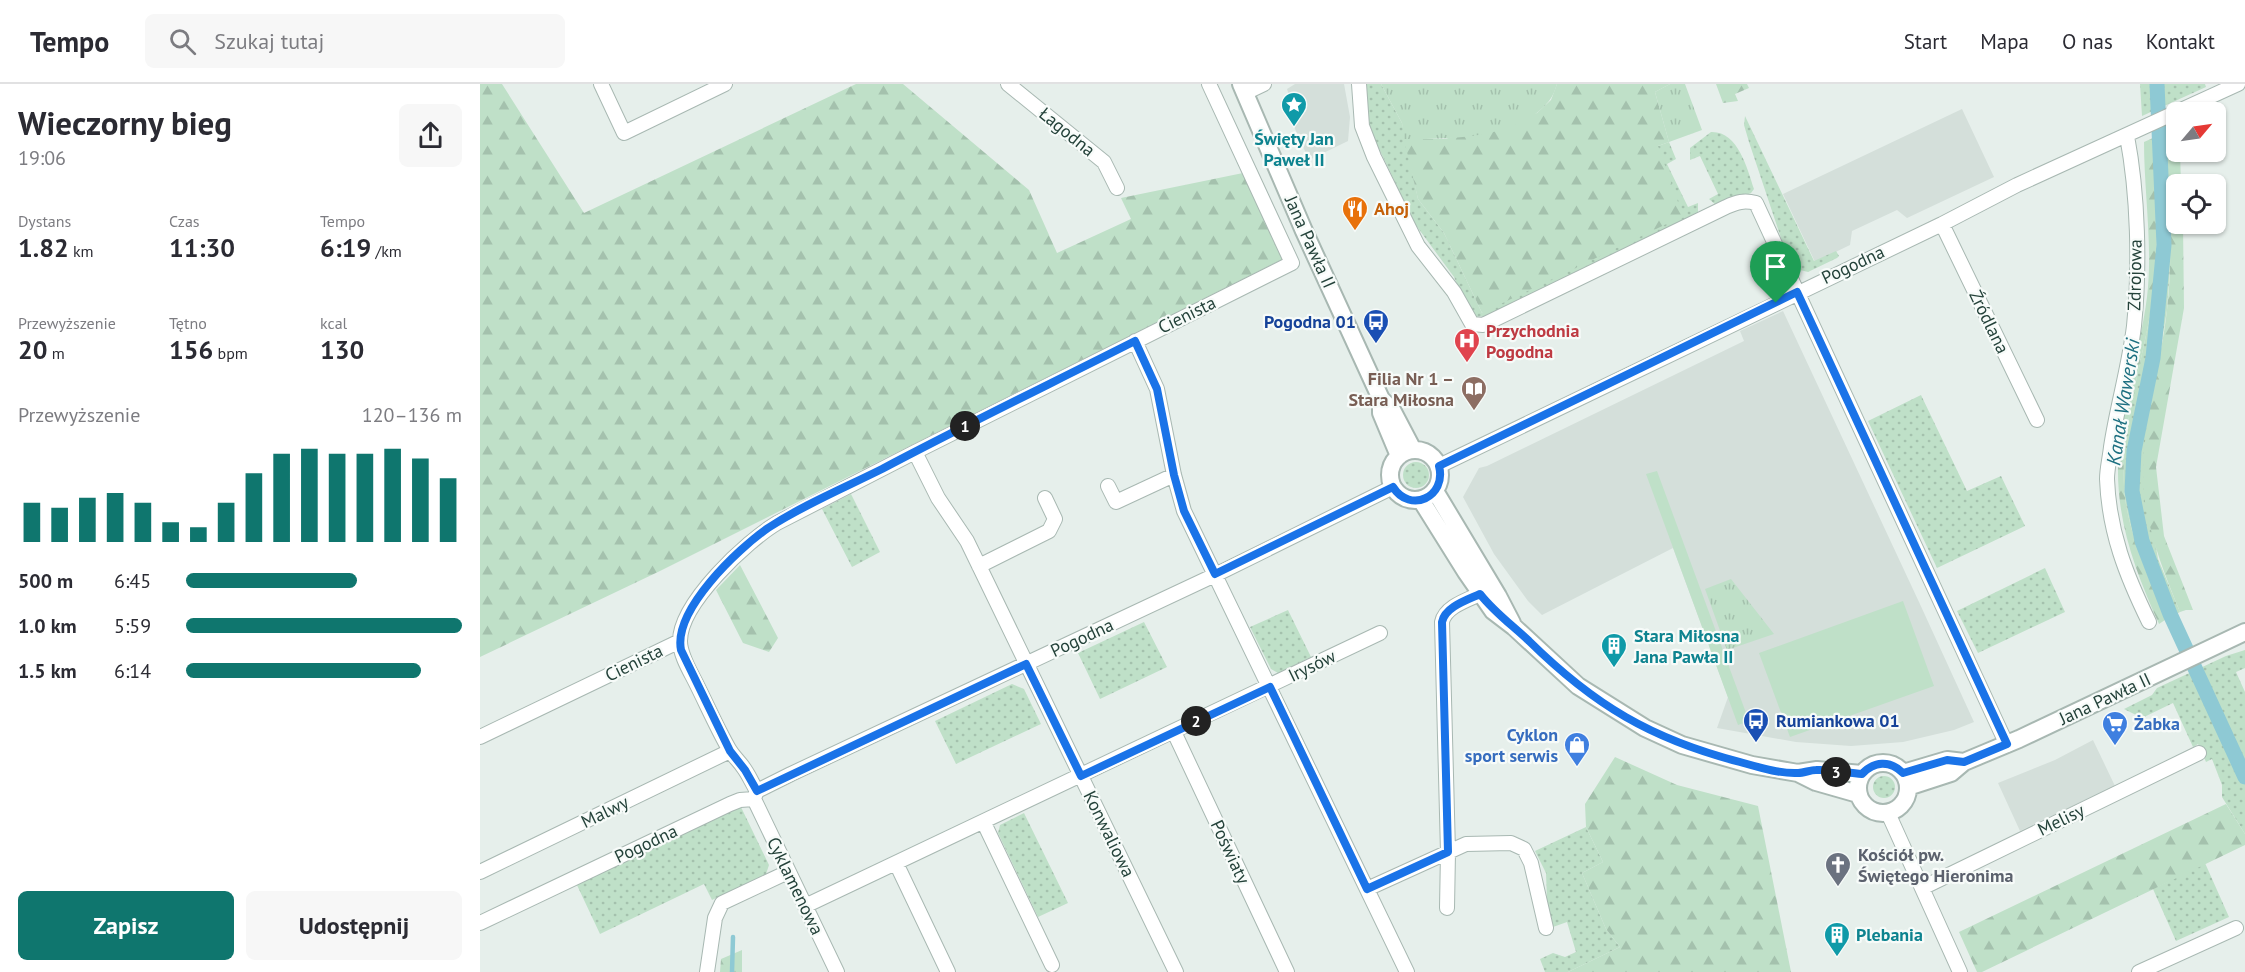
<!DOCTYPE html>
<html lang="pl">
<meta charset="utf-8">
<style>
body{margin:0;font-family:"PT Sans",sans-serif;background:#f7f7f7;color:#2b2b33;height:100vh;display:flex;flex-direction:column;font-size:22px;white-space:nowrap}
*{box-sizing:border-box;margin:0}
p{font-size:20px;color:#7c7c81}
.icon{flex:none;width:33px;height:33px;fill:none;stroke:currentColor;stroke-width:2;stroke-linecap:round;stroke-linejoin:round}
.map{position:relative;flex:1;overflow:hidden}
.panel{display:flex;flex-direction:column;background:#fff;width:480px}
.panel>*{flex:none}
.needle{width:39px;rotate:61deg}
.controls{position:absolute;left:1686px;top:18px;display:grid;gap:12px}
.controls a{display:grid;place-items:center;width:60px;height:60px;border-radius:9px;background:#fff;box-shadow:0 2px 4px #0004;font-size:30px}
.pin{position:absolute;display:grid;place-items:center;width:51px;height:51px;color:#fff;margin:-62px -26px;border-radius:50% 50% 50% 0;rotate:-45deg;box-shadow:0 0 6px #0007}
.pin .icon{rotate:45deg}
.km{position:absolute;width:30px;height:30px;margin:-15px;border-radius:50%;background:#222;color:#fff;font-size:16px;line-height:30px;text-align:center}
.round{display:grid;place-items:center;flex:none;width:63px;height:63px;border-radius:9px;background:#f7f7f7}
.headline{display:flex;align-items:center;justify-content:space-between;height:102px;padding:0 18px}
h1{font-size:33px;font-weight:600;line-height:45px}
.stats{display:grid;grid-template-columns:repeat(3,1fr);gap:9px;height:102px;padding:6px 18px}
.stats div{display:grid;align-content:center}
.stats b{font-size:26px;font-weight:600}
.stats small{font-size:16px;font-weight:400}
.stats p{font-size:16px}
.chart{height:168px;padding:12px 18px}
.chart p{display:flex;justify-content:space-between}
.chart svg{width:100%;height:108px;margin-top:6px;stroke:#0f766e;stroke-width:6}
.action{display:flex;gap:12px;margin-top:auto;padding:12px 18px}
.action a{flex:1;height:69px;border-radius:9px;background:#0f766e;color:#fff;font-size:24px;font-weight:600;line-height:69px;text-align:center}
.action a+a{background:#f7f7f7;color:#2b2b33}
ul{padding:0 18px;list-style:none;font-size:20px}
li{display:grid;grid-template-columns:96px 72px 1fr;align-items:center;height:45px}
li i{height:15px;border-radius:8px;background:#0f766e}
header{display:flex;align-items:center;gap:36px;box-sizing:border-box;height:84px;padding:0 30px;background:#fff;border-bottom:2px solid #e1e1e2}
header strong{font-size:28px}
nav{display:flex;gap:33px;margin-inline-start:auto;font-size:21px}
.search{width:420px;height:54px;background:#f7f7f7;display:flex;align-items:center;gap:15px;box-sizing:border-box;padding:0 21px;border-radius:9px;color:#7c7c81;font-size:22px}
main{display:flex;flex:1;min-height:0}
.map>svg:first-child{display:block}
.built{fill:#d4dfda}
.grass{fill:url(#grass-dots)}
.forest{fill:url(#forest-firs)}
.park{fill:url(#park-tufts)}
.pitch{fill:#bfe0c8}
.lines{fill:none;stroke-linecap:round;stroke-linejoin:round}
.stream{stroke:#8ec9d4;stroke-width:4.5}
.canal{stroke:#8ec9d4;stroke-width:15}
.minor-casing{stroke:#a8b8b2;stroke-width:16}
.tertiary-casing{stroke:#a8b8b2;stroke-width:20}
.minor{stroke:#fff;stroke-width:14}
.tertiary{stroke:#fff;stroke-width:16}
.route-casing{stroke:#fff;stroke-width:12}
.route{stroke:#1a73e8;stroke-width:8}
.labels{text-anchor:middle;stroke-width:4.5;stroke-linejoin:round;paint-order:stroke}
.street-label{font-size:18px;fill:#24423a;stroke:#f7fbf9}
.culture-label{font-size:18px;font-weight:bold;fill:#0d838f;stroke:#f7fbf9;text-anchor:start}
.food-label{font-size:18px;font-weight:bold;fill:#c56008;stroke:#f7fbf9;text-anchor:start}
.transit-label{font-size:18px;font-weight:bold;fill:#164399;stroke:#f7fbf9;text-anchor:end}
.health-label{font-size:18px;font-weight:bold;fill:#be3a42;stroke:#f7fbf9;text-anchor:start}
.education-label{font-size:18px;font-weight:bold;fill:#785e54;stroke:#f7fbf9;text-anchor:end}
.shop-label{font-size:18px;font-weight:bold;fill:#366cbe;stroke:#f7fbf9;text-anchor:start}
.worship-label{font-size:18px;font-weight:bold;fill:#5b616d;stroke:#f7fbf9;text-anchor:start}
.water-label{font-size:20px;font-style:italic;fill:#1c6f80;stroke:#f7fbf9}
</style>
<header>
<strong>Tempo</strong>
<div class="search"><svg class="icon" aria-label="search" viewBox="0 0 24 24"><circle cx="10" cy="10" r="6"/><path d="M15 15l6 6"/></svg>Szukaj tutaj</div>
<nav><a>Start</a><a>Mapa</a><a>O nas</a><a>Kontakt</a></nav>
</header>
<main>
<section class="panel">
<div class="headline"><div><h1>Wieczorny bieg</h1><p>19:06</p></div><a class="round"><svg class="icon" aria-label="share" viewBox="0 0 24 24"><path d="M12 15V3M7 8l5-5 5 5M5 13v7h14v-7"/></svg></a></div>
<div class="stats">
<div><p>Dystans</p><b>1.82<small> km</small></b></div>
<div><p>Czas</p><b>11:30</b></div>
<div><p>Tempo</p><b>6:19<small> /km</small></b></div>
</div>
<div class="stats">
<div><p>Przewyższenie</p><b>20<small> m</small></b></div>
<div><p>Tętno</p><b>156<small> bpm</small></b></div>
<div><p>kcal</p><b>130</b></div>
</div>
<div class="chart"><p><span>Przewyższenie</span>120–136 m</p>
<svg viewBox="0 0 160 44" preserveAspectRatio="none"><path d="M5 44V28M15 44V30M25 44V26M35 44V24M45 44V28M55 44V36M65 44V38M75 44V28M85 44V16M95 44V8M105 44V6M115 44V8M125 44V8M135 44V6M145 44V10M155 44V18"/></svg>
</div>
<ul>
<li><b>500 m</b>6:45<i style="width:62%"></i></li>
<li><b>1.0 km</b>5:59<i style="width:100%"></i></li>
<li><b>1.5 km</b>6:14<i style="width:85%"></i></li>
</ul>
<div class="action"><a>Zapisz</a><a>Udostępnij</a></div>
</section>
<div class="map">
<svg width="1765" height="888" viewBox="0 0 1765 888">
<defs>
<pattern id="grass-dots" width="8" height="8" patternUnits="userSpaceOnUse" patternTransform="scale(1.5)"><rect width="8" height="8" fill="#bfe0c8"/><path d="M2 2h.1M6 6h.1" fill="none" stroke="#a4c1ad" stroke-width="1.8" stroke-linecap="round"/></pattern>
<pattern id="forest-firs" width="22" height="20" patternUnits="userSpaceOnUse" patternTransform="scale(1.5)"><rect width="22" height="20" fill="#bfe0c8"/><path d="M5 1l3.5 6h-7zM16 11l3.5 6h-7z" fill="#a4c1ad"/></pattern>
<pattern id="park-tufts" width="24" height="20" patternUnits="userSpaceOnUse" patternTransform="scale(1.5)"><rect width="24" height="20" fill="#bfe0c8"/><path d="M3 7l-1-3M5 7V3M7 7l1-3M15 17l-1-3M17 17v-4M19 17l1-3" fill="none" stroke="#a4c1ad"/></pattern>
</defs>
<rect width="100%" height="100%" fill="#e6efeb"/>
<path class="built" d="M 815,0 L 864,0 L 870,33 L 868,57 L 829,76 L 806,25 L 809,11 L 807,5 Z
M 1482,25 L 1514,93 L 1427,134 L 1417,126 L 1372,147 L 1370,161 L 1335,178 L 1303,110 Z
M 1303,227 L 1439,518 L 1494,638 L 1474,646 L 1423,658 L 1371,662 L 1316,658 L 1237,644 L 1248,613 L 1193,464 L 1062,531 L 1048,517 L 1014,470 L 983,413 L 999,384 L 1007,382 L 1264,257 L 1260,247 Z
M 1613,656 L 1635,702 L 1540,747 L 1518,699 L 1575,676 Z"/>
<path class="grass" d="M 886,0 L 901,0 L 922,39 L 938,115 L 964,149 L 1002,229 L 1178,62 L 1189,58 L 1196,75 L 1187,80 L 1208,123 L 1218,119 L 1218,128 L 1214,133 L 1005,232 L 996,233 L 990,229 L 974,193 L 935,140 L 893,52 L 889,41 Z
M 1660,0 L 1725,0 L 1726,3 L 1662,32 Z
M 1265,32 L 1334,177 L 1356,167 L 1359,172 L 1357,174 L 1328,188 L 1320,186 L 1314,176 L 1309,178 L 1269,58 L 1264,41 Z
M 1231,48 C 1258,47 1267,84 1274,105 L 1271,109 L 1237,122 L 1229,115 L 1238,110 L 1220,72 L 1210,76 L 1210,64 Z
M 1686,48 L 1691,168 L 1687,226 L 1667,348 L 1664,391 L 1678,475 L 1700,528 L 1685,536 C 1670,495 1646,445 1644,402 C 1641,338 1664,275 1673,213 C 1680,160 1675,107 1673,54 Z
M 1441,311 L 1487,407 L 1521,392 L 1545,442 L 1457,484 L 1388,337 Z
M923 391a13 13 0 1 1 26 0a13 13 0 1 1-26 0Z
M 371,410 L 400,468 L 372,483 L 342,425 Z
M 1565,484 L 1585,528 L 1498,569 L 1477,527 Z
M 808,526 L 831,573 L 798,589 L 791,585 L 770,543 Z
M 664,538 L 687,583 L 620,615 L 598,569 Z
M 1765,566 L 1765,584 L 1756,588 L 1765,608 L 1765,750 L 1742,713 L 1742,701 L 1732,675 L 1726,678 L 1718,660 L 1713,663 L 1693,619 L 1662,634 L 1644,625 L 1672,611 L 1677,604 L 1746,572 Z
M 532,600 L 544,605 L 561,640 L 476,680 L 455,637 Z
M1393 703a11 11 0 1 1 22 0a11 11 0 1 1-22 0Z
M 260,721 L 289,781 L 286,790 L 232,816 L 224,800 L 120,850 L 96,799 Z
M 544,729 L 588,819 L 558,833 L 518,749 L 520,741 Z
M 1106,743 L 1123,778 L 1102,789 L 1126,845 L 1140,863 L 1088,888 L 1065,888 L 1060,875 L 1073,869 L 1085,873 L 1096,868 L 1087,838 L 1073,843 L 1067,816 L 1066,789 L 1055,767 Z
M 1725,779 L 1749,833 L 1696,857 L 1673,805 Z"/>
<path class="forest" d="M 0,0 L 22,0 L 104,129 L 376,0 L 423,0 L 549,106 L 577,169 L 651,135 L 641,114 L 763,89 L 803,175 L 180,487 L 0,573 Z
M 1077,0 L 1190,0 L 1175,8 L 1189,58 L 1178,62 L 1203,132 L 1002,229 L 964,149 L 938,115 L 924,55 L 965,55 L 1057,29 L 1071,16 Z
M 1236,0 L 1267,0 L 1269,4 L 1255,10 L 1258,17 L 1243,19 Z
M 1696,43 L 1696,68 L 1700,68 L 1701,100 L 1696,100 L 1696,140 L 1703,140 L 1704,224 L 1676,383 L 1684,452 L 1713,526 L 1706,526 L 1700,528 C 1686,494 1673,461 1666,424 C 1655,360 1680,289 1687,226 C 1694,167 1688,107 1686,48 Z
M 1673,54 C 1675,107 1680,160 1673,213 C 1664,275 1641,338 1644,402 C 1646,445 1670,495 1685,536 L 1679,540 C 1656,489 1637,439 1638,383 C 1639,325 1660,269 1667,213 C 1673,162 1664,109 1664,58 Z
M 260,481 L 298,554 L 289,568 L 263,559 L 236,506 Z
M 1135,673 L 1197,701 L 1278,722 L 1311,888 L 1088,888 L 1140,863 L 1126,845 L 1102,789 L 1123,778 L 1106,743 L 1105,720 Z
M 1746,720 L 1765,750 L 1765,761 L 1502,888 L 1497,888 L 1479,848 Z
M 262,866 L 262,888 L 240,888 L 241,875 Z"/>
<path class="park" d="M 901,0 L 1077,0 C 1075,6 1073,12 1069,17 C 1039,55 969,55 924,55 L 922,39 Z
M 1190,0 L 1205,0 L 1222,46 L 1189,58 L 1175,8 Z
M 1251,495 L 1294,550 L 1247,566 L 1225,505 Z"/>
<path class="pitch" d="M 1177,387 L 1269,637 L 1258,641 L 1166,390 Z
M 1423,517 L 1454,602 L 1310,653 L 1279,569 Z"/>
<g class="lines">
<path class="stream" d="M 252,888 L 253,853"/>
<path class="canal" d="M 1677,0 L 1684,161 L 1673,274 L 1654,367 L 1652,407 L 1662,457 L 1690,530 L 1765,693"/>
<defs>
<path id="minor" d="M 121,0 L 144,49 L 245,0
M 528,0 L 624,78 L 637,104
M 879,0 L 882,42 L 894,73 L 938,162 L 974,208 L 992,240 L 1003,241 L 1246,123 C 1257,118 1264,116 1276,119 L 1527,661
M 765,9 L 784,0
M 1647,52 C 1658,110 1660,183 1654,242 C 1649,283 1637,323 1631,363 C 1630,373 1627,385 1627,395 C 1629,448 1646,491 1669,538
M 1462,140 L 1557,336
M 655,257 L 677,305 L 694,391 L 704,427 L 927,888
M 435,368 L 458,414 L 487,457 L 696,888
M 959,382 L 1462,140 L 1537,101 L 1758,0
M 628,402 L 636,418 L 694,391
M 499,482 L 569,447 L 575,435 L 565,414
M 694,648 L 807,888
M 0,653 L 200,557
M 277,707 C 272,699 269,691 263,683 C 259,677 253,672 249,665 C 237,644 227,621 216,599 C 210,587 200,571 200,557 C 200,519 267,457 297,439 L 435,368 L 812,179 L 729,0
M 274,714 L 277,707 L 311,690 L 735,491 L 913,403
M 274,715 L 357,888
M 1408,729 L 1480,888
M 504,739 L 572,881
M 416,779 L 468,888
M 0,788 L 250,667
M 1442,804 L 1719,669
M 887,805 L 986,760 L 1031,759 L 1044,765 L 1051,779 L 1066,844
M 325,822 L 900,549
M 967,824 L 968,768 L 962,538 C 965,523 987,516 1000,510
M 0,839 L 250,720 L 260,716 L 274,715
M 227,888 L 235,834 L 242,819 L 308,788
M 1659,888 L 1756,844"/>
<path id="tertiary" d="M 761,0 L 824,147 L 901,315 L 912,326 L 933,366
M 901,315 L 901,329 L 919,372
M910 391a25 25 0 1 1 50 0a25 25 0 1 1-50 0Z
M 955,407 L 1018,512 L 1032,539
M 941,416 L 986,488 L 1013,527 L 1034,543 L 1098,602 L 1165,644 L 1202,661 L 1272,681 L 1318,689 L 1336,698 L 1378,710
M1378 704a25 25 0 1 1 50 0a25 25 0 1 1-50 0Z
M 1318,689 L 1337,686 L 1382,690
M 1423,689 L 1467,676 L 1484,678
M 1428,703 L 1471,689 L 1484,678 L 1539,655 L 1765,548"/>
</defs>
<use href="#minor" class="minor-casing"/>
<use href="#tertiary" class="tertiary-casing"/>
<use href="#minor" class="minor"/>
<use href="#tertiary" class="tertiary"/>
</g>
<g class="lines">
<defs>
<path id="route" d="M 1317,208 L 1527,660 L 1484,678 L 1467,676 L 1423,689 C 1410,676 1394,677 1382,690 C 1367,689 1351,685 1336,686 C 1330,686 1324,689 1318,689 C 1300,690 1278,683 1260,678 C 1171,655 1114,621 1049,557 C 1032,541 1014,528 1000,510 C 987,516 965,523 962,538 L 968,768 L 887,805 L 790,603 L 601,692 L 546,580 L 277,707 L 265,686 L 250,667 L 201,566 C 193,526 258,465 288,444 C 323,421 364,404 402,385 C 485,341 570,300 655,257 L 677,305 L 694,391 L 704,427 L 735,490 L 913,403 C 930,430 967,413 959,382 Z"/>
</defs>
<use href="#route" class="route-casing"/>
<use href="#route" class="route"/>
</g>
<defs>
<symbol id="sight-pin" viewBox="-11 -11 22 30"><path d="M0 17L-7.5 6A9.5 9.5 0 1 1 7.5 6Z" fill="#0f9aa8" stroke="#f7fbf9"/><path d="M0-6L1.8-2.2L6-1.7L2.9 1.2L3.7 5.4L0 3.3L-3.7 5.4L-2.9 1.2L-6-1.7L-1.8-2.2Z" fill="#fff"/></symbol>
<symbol id="restaurant-pin" viewBox="-11 -11 22 30"><path d="M0 17L-7.5 6A9.5 9.5 0 1 1 7.5 6Z" fill="#e8710a" stroke="#f7fbf9"/><path d="M-5-6h1v4h1v-4h1v4h1v-4h1v5L-1.5 .5V6h-2V.5L-5-1ZM5-6V6H3V1.5H1.5Q1.5-4 5-6Z" fill="#fff"/></symbol>
<symbol id="bus-pin" viewBox="-11 -11 22 30"><path d="M0 17L-7.5 6A9.5 9.5 0 1 1 7.5 6Z" fill="#1a4fb4" stroke="#f7fbf9"/><path d="M-5-6H5V4H4V6H2V4H-2V6H-4V4H-5ZM-3.5-4V0h7V-4ZM-3.5 1.2v1.5H-2V1.2ZM2 1.2v1.5H3.5V1.2Z" fill="#fff"/></symbol>
<symbol id="hospital-pin" viewBox="-11 -11 22 30"><path d="M0 17L-7.5 6A9.5 9.5 0 1 1 7.5 6Z" fill="#e0444e" stroke="#f7fbf9"/><path d="M-5-5h3v3.5h4V-5h3V5h-3V1.5h-4V5h-3Z" fill="#fff"/></symbol>
<symbol id="library-pin" viewBox="-11 -11 22 30"><path d="M0 17L-7.5 6A9.5 9.5 0 1 1 7.5 6Z" fill="#8d6e63" stroke="#f7fbf9"/><path d="M-6-4Q-3-5.5-.7-3.5V5Q-3 3-6 4ZM6-4Q3-5.5 .7-3.5V5Q3 3 6 4Z" fill="#fff"/></symbol>
<symbol id="building-pin" viewBox="-11 -11 22 30"><path d="M0 17L-7.5 6A9.5 9.5 0 1 1 7.5 6Z" fill="#0f9aa8" stroke="#f7fbf9"/><path d="M-4-6H4V6H1V3H-1V6H-4ZM-2.5-4.3h1.7v1.8h-1.7ZM.8-4.3h1.7v1.8H.8ZM-2.5-1h1.7V.8h-1.7ZM.8-1h1.7V.8H.8Z" fill="#fff"/></symbol>
<symbol id="supermarket-pin" viewBox="-11 -11 22 30"><path d="M0 17L-7.5 6A9.5 9.5 0 1 1 7.5 6Z" fill="#3f7fe0" stroke="#f7fbf9"/><path d="M-6-5.5h2.5l.6 2H6L4.5 2H-2.5L-4.4-4H-6ZM-1.5 3.2a1.3 1.3 0 1 0 .1 0ZM3 3.2a1.3 1.3 0 1 0 .1 0Z" fill="#fff"/></symbol>
<symbol id="shop-pin" viewBox="-11 -11 22 30"><path d="M0 17L-7.5 6A9.5 9.5 0 1 1 7.5 6Z" fill="#3f7fe0" stroke="#f7fbf9"/><path d="M-5-2.5h2.3a2.7 3.5 0 0 1 5.4 0H5L5.5 6h-11ZM-1.5-2.5h3a1.5 2.3 0 0 0-3 0Z" fill="#fff"/></symbol>
<symbol id="church-pin" viewBox="-11 -11 22 30"><path d="M0 17L-7.5 6A9.5 9.5 0 1 1 7.5 6Z" fill="#6b7280" stroke="#f7fbf9"/><path d="M-1.2-6h2.4v3.5h3.3v2.4h-3.3V6h-2.4V-.1h-3.3v-2.4h3.3Z" fill="#fff"/></symbol>
</defs>
<g fill-rule="evenodd">
<use href="#sight-pin" x="799" y="6" width="30" height="40"/>
<use href="#restaurant-pin" x="860" y="110" width="30" height="40"/>
<use href="#bus-pin" x="881" y="223" width="30" height="40"/>
<use href="#hospital-pin" x="972" y="242" width="30" height="40"/>
<use href="#library-pin" x="979" y="290" width="30" height="40"/>
<use href="#building-pin" x="1119" y="547" width="30" height="40"/>
<use href="#bus-pin" x="1261" y="622" width="30" height="40"/>
<use href="#supermarket-pin" x="1620" y="625" width="30" height="40"/>
<use href="#shop-pin" x="1082" y="646" width="30" height="40"/>
<use href="#church-pin" x="1343" y="766" width="30" height="40"/>
<use href="#building-pin" x="1342" y="836" width="30" height="40"/>
</g>
<g class="labels">
<g class="street-label">
<text transform="translate(587 48) rotate(39)" y="6">Łagodna</text>
<text transform="translate(830 158) rotate(66)" y="6">Jana Pawła II</text>
<text transform="translate(1373 181) rotate(-25)" y="6">Pogodna</text>
<text transform="translate(1655 191) rotate(-89)" y="6">Zdrojowa</text>
<text transform="translate(707 231) rotate(-26)" y="6">Cienista</text>
<text transform="translate(1509 238) rotate(64)" y="6">Źródlana</text>
<text transform="translate(602 554) rotate(-25)" y="6">Pogodna</text>
<text transform="translate(154 579) rotate(-26)" y="6">Cienista</text>
<text transform="translate(832 582) rotate(-26)" y="6">Irysów</text>
<text transform="translate(1625 615) rotate(-25)" y="6">Jana Pawła II</text>
<text transform="translate(125 728) rotate(-26)" y="6">Malwy</text>
<text transform="translate(1581 736) rotate(-26)" y="6">Melisy</text>
<text transform="translate(629 750) rotate(64)" y="6">Konwaliowa</text>
<text transform="translate(166 760) rotate(-25)" y="6">Pogodna</text>
<text transform="translate(750 768) rotate(65)" y="6">Poświaty</text>
<text transform="translate(315 802) rotate(64)" y="6">Cyklamenowa</text>
</g>
<g class="culture-label">
<text x="814" y="61" text-anchor="middle">Święty Jan<tspan x="814" dy="21">Paweł II</tspan></text>
<text x="1154" y="558">Stara Miłosna<tspan x="1154" dy="21">Jana Pawła II</tspan></text>
<text x="1376" y="857">Plebania</text>
</g>
<g class="food-label">
<text x="894" y="131">Ahoj</text>
</g>
<g class="transit-label">
<text x="876" y="244">Pogodna 01</text>
<text x="1296" y="643" text-anchor="start">Rumiankowa 01</text>
</g>
<g class="health-label">
<text x="1006" y="253">Przychodnia<tspan x="1006" dy="21">Pogodna</tspan></text>
</g>
<g class="education-label">
<text x="974" y="301">Filia Nr 1 –<tspan x="974" dy="21">Stara Miłosna</tspan></text>
</g>
<g class="shop-label">
<text x="1654" y="646">Żabka</text>
<text x="1078" y="657" text-anchor="end">Cyklon<tspan x="1078" dy="21">sport serwis</tspan></text>
</g>
<g class="worship-label">
<text x="1378" y="777">Kościół pw.<tspan x="1378" dy="21">Świętego Hieronima</tspan></text>
</g>
<g class="water-label">
<text transform="translate(1643 318) rotate(-81)" y="7">Kanał Wawerski</text>
</g>
</g>
</svg>
<div class="controls">
<a><svg class="needle" viewBox="-14 -14 28 28"><path d="M0-13l5 13h-10z" fill="#e53935"/><path d="M0 13l5-13h-10z" fill="#7c7c81"/></svg></a>
<a><svg class="icon" aria-label="locate" viewBox="0 0 24 24"><circle cx="12" cy="12" r="6"/><path d="M12 2v4M12 18v4M2 12h4M18 12h4"/></svg></a>
</div>
<div class="pin" style="left:1296px;top:219px;background:#1e9e55"><svg class="icon" aria-label="arrive" viewBox="0 0 24 24"><path d="M6 21V4h12l-3 4 3 4H6"/></svg></div>
<b class="km" style="left:485px;top:342px">1</b>
<b class="km" style="left:716px;top:637px">2</b>
<b class="km" style="left:1356px;top:688px">3</b>
</div>
</main>
